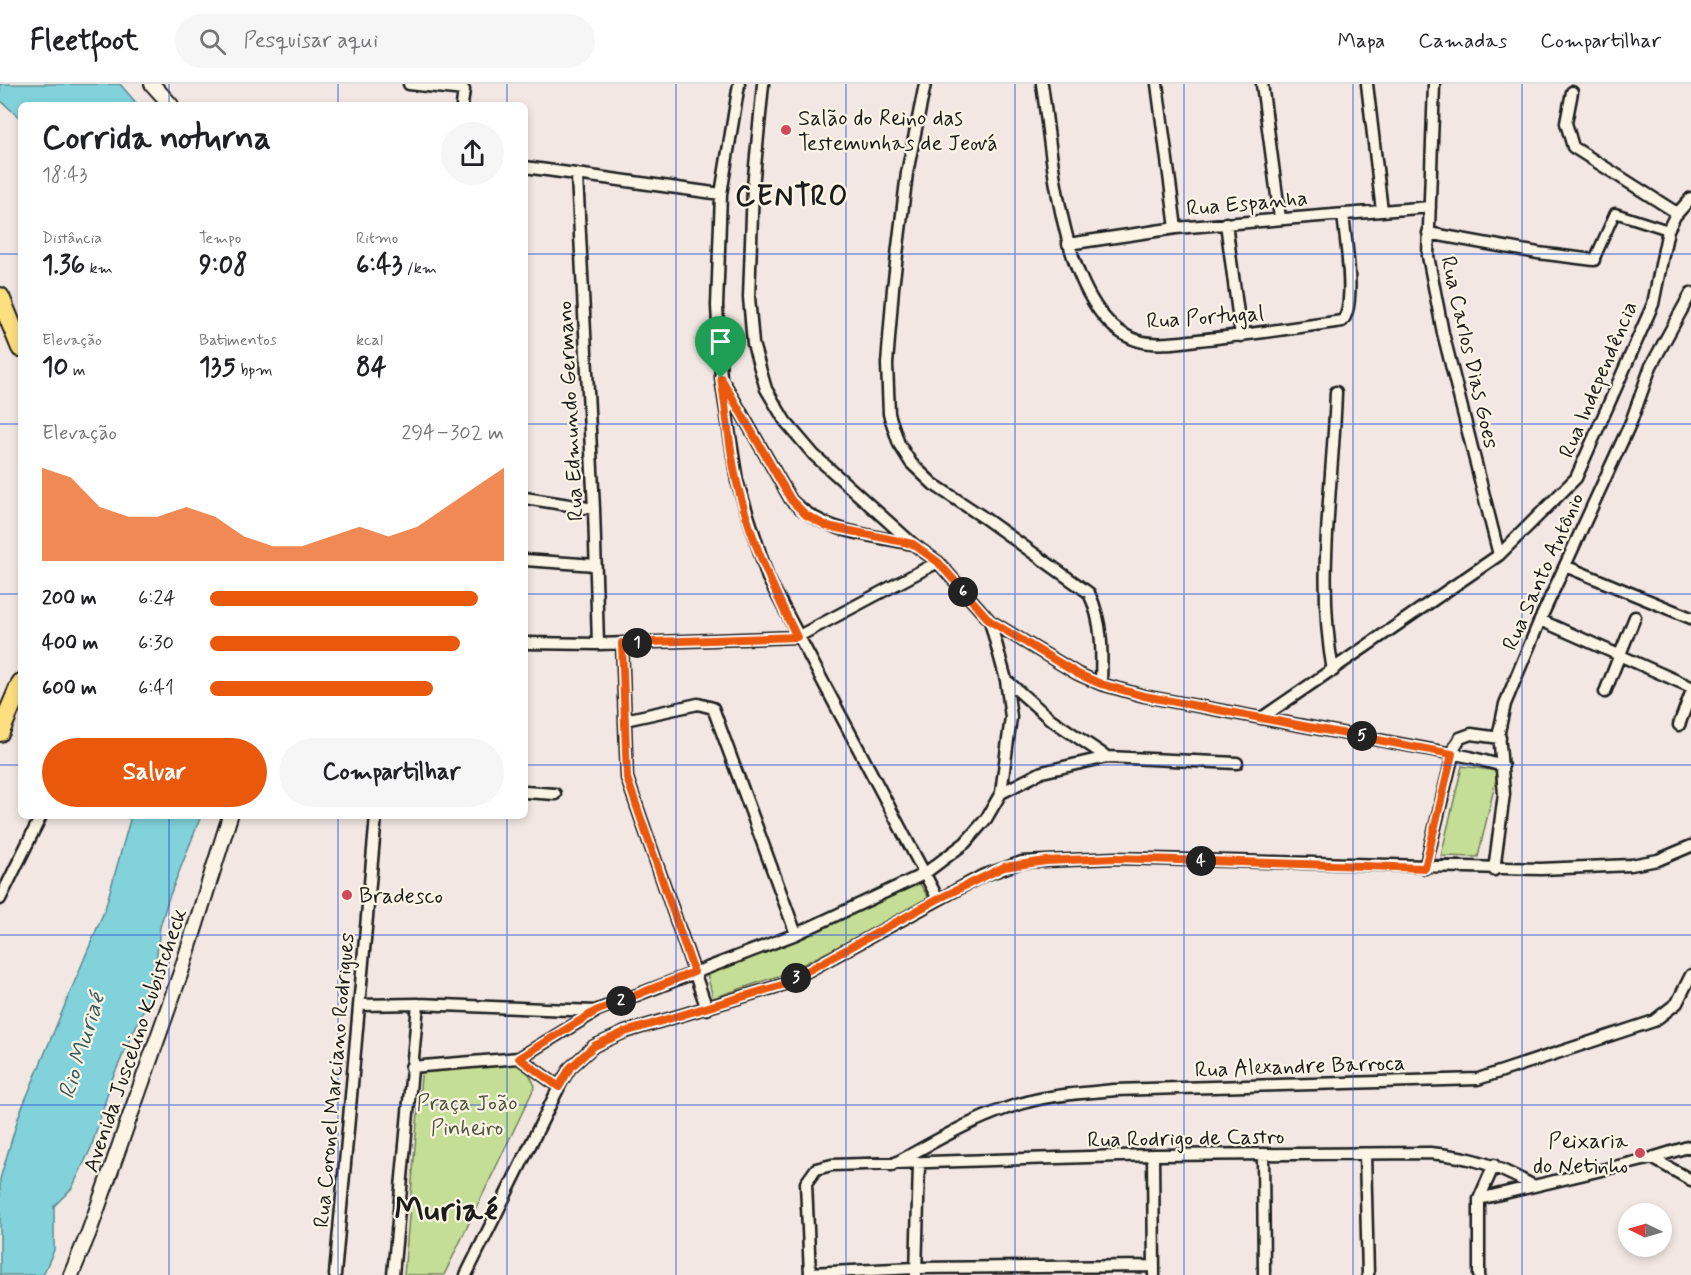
<!DOCTYPE html>
<html lang="pt">
<meta charset="utf-8">
<style>
body{margin:0;font-family:Mynerve,sans-serif;background:#f6f6f6;color:#202124;height:100vh;display:flex;flex-direction:column;font-size:22px;white-space:nowrap}
*{box-sizing:border-box;margin:0}
p{font-size:20px;color:#757577}
.icon{flex:none;width:33px;height:33px;fill:none;stroke:currentColor;stroke-width:2;stroke-linecap:round;stroke-linejoin:round}
.map{position:relative;flex:1;overflow:hidden}
.side{position:absolute;left:18px;top:18px;width:510px;height:717px;display:flex;flex-direction:column;background:#fff;border-radius:9px;box-shadow:0 3px 9px #0003}
.side>*{flex:none}
.needle{width:39px;rotate:275deg}
.buttons{position:absolute;left:1618px;top:1119px;display:grid;gap:12px}
.buttons a{display:grid;place-items:center;width:54px;height:54px;border-radius:50%;background:#fff;box-shadow:0 3px 9px #0003;font-size:30px}
.pin{position:absolute;display:grid;place-items:center;width:51px;height:51px;color:#fff;margin:-62px -26px;border-radius:50% 50% 50% 0;rotate:-45deg;box-shadow:0 0 6px #0007}
.pin .icon{rotate:45deg}
.km{position:absolute;width:30px;height:30px;margin:-15px;border-radius:50%;background:#222;color:#fff;font-size:16px;line-height:30px;text-align:center}
.round{display:grid;place-items:center;flex:none;width:63px;height:63px;border-radius:32px;background:#f6f6f6}
.headline{display:flex;align-items:center;justify-content:space-between;height:102px;padding:0 24px}
h1{font-size:33px;font-weight:700;line-height:45px}
.stats{display:grid;grid-template-columns:repeat(3,1fr);gap:9px;height:102px;padding:6px 24px}
.stats div{display:grid;align-content:center}
.stats b{font-size:26px;font-weight:700}
.stats small{font-size:16px;font-weight:400}
.stats p{font-size:16px}
.chart{height:168px;padding:12px 24px}
.chart p{display:flex;justify-content:space-between}
.chart svg{width:100%;height:108px;margin-top:6px;fill:#ea580c;opacity:.7}
.button{display:flex;gap:12px;margin-top:auto;padding:12px 24px}
.button a{flex:1;height:69px;border-radius:36px;background:#ea580c;color:#fff;font-size:24px;font-weight:700;line-height:69px;text-align:center}
.button a+a{background:#f6f6f6;color:#202124}
ul{padding:0 24px;list-style:none;font-size:20px}
li{display:grid;grid-template-columns:96px 72px 1fr;align-items:center;height:45px}
li i{height:15px;border-radius:8px;background:#ea580c}
header{display:flex;align-items:center;gap:36px;box-sizing:border-box;height:84px;padding:0 30px;background:#fff;border-bottom:2px solid #e0e0e0}
header strong{font-size:28px}
nav{display:flex;gap:33px;margin-inline-start:auto;font-size:21px}
.search{width:420px;height:54px;background:#f6f6f6;display:flex;align-items:center;gap:15px;box-sizing:border-box;padding:0 21px;border-radius:33px;color:#757577;font-size:22px}
.map>svg:first-child{display:block}
.green{fill:#c5de95;stroke:#707d58;stroke-width:1.5}
.water{fill:#81d2db;stroke:#59898f;stroke-width:1.5}
.lines{fill:none;stroke-linecap:round;stroke-linejoin:round}
.pedestrian-casing{stroke:#1c1c1c;stroke-width:13}
.minor-casing{stroke:#1c1c1c;stroke-width:15}
.tertiary-casing{stroke:#1c1c1c;stroke-width:18}
.trunk-casing{stroke:#1c1c1c;stroke-width:22}
.pedestrian{stroke:#fcf5e5;stroke-width:8}
.minor{stroke:#fcf5e5;stroke-width:10}
.tertiary{stroke:#fcf5e5;stroke-width:14}
.trunk{stroke:#fddf80;stroke-width:18}
.route-casing{stroke:#fff;stroke-width:12}
.route{stroke:#ea580c;stroke-width:8}
.grid{fill:none;stroke:#1d4ed8;stroke-width:1.5;stroke-opacity:0.55}
.poi-dot{fill:#d1495b;stroke:#fcf5e5;stroke-width:2}
.labels{text-anchor:middle;stroke-width:4.5;stroke-linejoin:round;paint-order:stroke}
.poi-label{font-size:22px;fill:#1c1c1c;stroke:#fcf5e5;text-anchor:start}
.street-label{font-size:22px;fill:#1c1c1c;stroke:#fcf5e5}
.park-label{font-size:22px;fill:#4f5640;stroke:#fcf5e5}
.water-label{font-size:24px;font-style:italic;fill:#3f5c5f;stroke:#fcf5e5}
.district-label{font-size:28px;font-weight:bold;letter-spacing:1.5px;fill:#1c1c1c;stroke:#fcf5e5}
.town-label{font-size:34px;font-weight:bold;fill:#1c1c1c;stroke:#fcf5e5}
</style>
<header>
<strong>Fleetfoot</strong>
<div class="search"><svg class="icon" aria-label="search" viewBox="0 0 24 24"><circle cx="10" cy="10" r="6"/><path d="M15 15l6 6"/></svg>Pesquisar aqui</div>
<nav><a>Mapa</a><a>Camadas</a><a>Compartilhar</a></nav>
</header>
<div class="map">
<svg width="1691" height="1191" viewBox="0 0 1691 1191">
<rect width="100%" height="100%" fill="#f2e7e3"/>
<filter id="ink" filterUnits="userSpaceOnUse"><feTurbulence type="fractalNoise" baseFrequency=".0167" numOctaves="2"/><feDisplacementMap in="SourceGraphic" scale="12" xChannelSelector="R" yChannelSelector="G"/><feConvolveMatrix kernelMatrix="1 2 1 2 8 2 1 2 1" color-interpolation-filters="sRGB"/></filter>
<g filter="url(#ink)">
<path class="green" d="M 1462,682 L 1498,687 L 1478,773 L 1441,772 Z
M 918,797 L 930,816 L 784,890 L 713,914 L 707,890 L 804,852 Z
M 512,979 L 526,983 L 535,1002 L 444,1191 L 404,1191 L 422,981 Z"/>
<path class="water" d="M 0,0 L 120,0 L 138,21 L 21,21 L 21,35 L 0,16 Z
M 131,732 L 201,732 L 168,816 L 160,843 L 153,905 L 112,995 L 91,1064 L 72,1104 L 54,1122 L 54,1166 L 43,1191 L 0,1191 L 0,1095 L 19,1031 L 105,825 Z"/>
<g class="lines">
<defs>
<path id="pedestrian" d="M 1594,176 L 1615,129 L 1668,146"/>
<path id="minor" d="M 409,0 L 464,6
M 739,0 L 721,110 L 717,222 L 721,294 L 737,397 L 768,494 L 938,815
M 763,0 L 753,103 L 749,213 L 753,260 L 766,305 L 785,337 L 814,371 L 913,460 L 938,478 L 990,537 L 1078,590 L 1101,600 L 1144,612 L 1470,673 L 1503,682
M 925,0 L 907,89 L 893,204 L 887,280 L 889,330 L 899,360 L 911,379 L 933,400 L 983,433 L 1089,509 C 1103,539 1102,568 1101,600
M 1042,0 C 1052,67 1061,234 1139,257 C 1157,262 1180,258 1198,256 C 1246,251 1294,244 1342,237 C 1357,223 1345,152 1343,130
M 1157,0 L 1176,144
M 1262,0 L 1280,134
M 1367,0 L 1382,127
M 1434,0 L 1428,172 L 1443,249 L 1499,471
M 1572,8 L 1566,39 L 1573,63 L 1677,129
M 462,21 L 464,6
M 525,83 L 721,110
M 577,92 L 594,425 L 598,560
M 1226,139 L 1241,252
M 1428,149 L 1538,169 L 1594,176
M 1068,160 L 1176,144 L 1430,123
M 726,302 L 791,416 C 824,449 868,450 912,460
M 525,414 L 594,425
M 525,476 L 595,481
M 1565,482 L 1691,534
M 1540,536 L 1691,603
M 525,559 L 598,560 L 797,553 L 938,478
M 622,559 L 627,694 L 707,925
M 1333,587 C 1316,494 1333,401 1336,308
M 1006,596 L 1049,634 L 1107,673
M 1605,608 L 1635,533
M 1263,633 L 1499,471 L 1576,394 L 1653,220 L 1668,146 L 1675,132 L 1691,114
M 625,636 L 698,620 L 713,624 L 796,850
M 1679,641 L 1691,609
M 525,708 L 555,710
M 1001,709 L 1042,688 L 1107,673 L 1237,679
M 1425,784 L 1455,662 L 1460,654 L 1471,650 L 1500,654
M 1494,786 L 1504,710 L 1499,648 L 1505,620 L 1540,536 L 1631,338 L 1651,282 L 1691,209
M 0,815 L 41,732
M 359,921 L 418,920 L 595,927 L 796,850 L 924,790 L 965,759 L 986,735 L 1001,709 L 1011,633 L 1006,596 L 990,537
M 519,974 L 559,1003
M 411,983 L 519,974 L 595,928
M 1263,1070 L 1264,1191
M 1365,1070 L 1368,1191
M 1153,1071 L 1154,1191
M 1652,1074 L 1691,1096
M 892,1081 C 936,1057 978,1031 1027,1018 C 1055,1010 1086,1009 1115,1006 L 1478,995 L 1654,937 L 1677,919 L 1691,891
M 1479,1115 L 1652,1074 L 1691,1062
M 810,1189 L 916,1184 L 1154,1182
M 335,1191 L 376,732
M 393,1191 L 418,920
M 466,1191 L 561,999 L 570,984 L 594,962 L 625,948 L 782,901 L 982,792 L 1022,778 L 1115,774 L 1541,785 L 1631,781 L 1658,776 L 1691,762
M 810,1191 L 806,1099 L 816,1085 L 832,1081 L 1153,1071 L 1430,1069 C 1474,1073 1495,1081 1534,1102
M 916,1191 L 919,1080
M 1479,1191 L 1479,1115 L 1494,1081"/>
<path id="tertiary" d="M 152,0 L 171,21
M 71,1191 L 89,1148 L 181,888 L 230,732"/>
<path id="trunk" d="M 0,213 L 21,264
M 0,648 L 21,599"/>
</defs>
<use href="#pedestrian" class="pedestrian-casing"/>
<use href="#minor" class="minor-casing"/>
<use href="#tertiary" class="tertiary-casing"/>
<use href="#trunk" class="trunk-casing"/>
<use href="#pedestrian" class="pedestrian"/>
<use href="#minor" class="minor"/>
<use href="#tertiary" class="tertiary"/>
<use href="#trunk" class="trunk"/>
</g>
</g>
<g class="lines" filter="url(#ink)">
<defs>
<path id="route" d="M 721,294 L 791,416 L 806,431 L 827,442 L 913,460 L 938,478 L 990,537 L 1078,590 L 1101,600 L 1144,612 L 1452,670 L 1425,784 L 1115,774 L 1046,777 L 1004,783 L 938,815 L 782,901 L 625,948 L 594,962 L 570,984 L 559,1003 L 519,974 L 596,927 L 694,888 L 627,694 L 622,559 L 797,553 C 772,503 750,453 737,399 C 729,365 727,328 721,294 Z"/>
</defs>
<use href="#route" class="route-casing"/>
<use href="#route" class="route"/>
</g>
<path class="grid" d="M 169,0 L 169,21M 338,0 L 338,21M 507,0 L 507,21M 676,0 L 676,1191M 846,0 L 846,1191M 1015,0 L 1015,1191M 1184,0 L 1184,1191M 1353,0 L 1353,1191M 1522,0 L 1522,1191M 0,170 L 21,170M 525,170 L 1691,170M 0,340 L 21,340M 525,340 L 1691,340M 0,510 L 21,510M 525,510 L 1691,510M 0,681 L 21,681M 525,681 L 1691,681M 169,732 L 169,1191M 338,732 L 338,1191M 507,732 L 507,1191M 0,851 L 1691,851M 0,1021 L 1691,1021"/>
<g class="poi-dot">
<circle cx="786" cy="46" r="6"/>
<circle cx="347" cy="811" r="6"/>
<circle cx="1640" cy="1069" r="6"/>
</g>
<g class="labels">
<g class="poi-label">
<text x="798" y="41">Salão do Reino das<tspan x="798" dy="25">Testemunhas de Jeová</tspan></text>
<text x="359" y="819">Bradesco</text>
<text x="1628" y="1064" text-anchor="end">Peixaria<tspan x="1628" dy="25">do Netinho</tspan></text>
</g>
<g class="street-label">
<text transform="translate(1247 118) rotate(-5)" y="8">Rua Espanha</text>
<text transform="translate(1205 232) rotate(-4)" y="8">Rua Portugal</text>
<text transform="translate(1471 268) rotate(77)" y="8">Rua Carlos Dias Goes</text>
<text transform="translate(1597 295) rotate(-67)" y="8">Rua Independência</text>
<text transform="translate(569 327) rotate(-93)" y="8">Rua Edmundo Germano</text>
<text transform="translate(1542 487) rotate(-66)" y="8">Rua Santo Antônio</text>
<text transform="translate(134 956) rotate(-71)" y="8">Avenida Juscelino Kubistcheck</text>
<text transform="translate(1300 981) rotate(-2)" y="8">Rua Alexandre Barroca</text>
<text transform="translate(333 996) rotate(-85)" y="8">Rua Coronel Marciano Rodrigues</text>
<text transform="translate(1186 1053) rotate(-1)" y="8">Rua Rodrigo de Castro</text>
</g>
<g class="park-label">
<text x="467" y="1026">Praça João<tspan x="467" dy="25">Pinheiro</tspan></text>
</g>
<g class="water-label">
<text transform="translate(81 962) rotate(-73)" y="8">Rio Muriaé</text>
</g>
<g class="district-label">
<text x="792" y="121">CENTRO</text>
</g>
<g class="town-label">
<text x="446" y="1136">Muriaé</text>
</g>
</g>
</svg>
<div class="buttons">
<a><svg class="needle" viewBox="-14 -14 28 28"><path d="M0-13l5 13h-10z" fill="#e53935"/><path d="M0 13l5-13h-10z" fill="#757577"/></svg></a>
</div>
<div class="pin" style="left:721px;top:294px;background:#1e9e55"><svg class="icon" aria-label="arrive" viewBox="0 0 24 24"><path d="M6 21V4h12l-3 4 3 4H6"/></svg></div>
<b class="km" style="left:637px;top:559px">1</b>
<b class="km" style="left:621px;top:917px">2</b>
<b class="km" style="left:796px;top:894px">3</b>
<b class="km" style="left:1201px;top:777px">4</b>
<b class="km" style="left:1362px;top:652px">5</b>
<b class="km" style="left:963px;top:508px">6</b>
<section class="side">
<div class="headline"><div><h1>Corrida noturna</h1><p>18:43</p></div><a class="round"><svg class="icon" aria-label="share" viewBox="0 0 24 24"><path d="M12 15V3M7 8l5-5 5 5M5 13v7h14v-7"/></svg></a></div>
<div class="stats">
<div><p>Distância</p><b>1.36<small> km</small></b></div>
<div><p>Tempo</p><b>9:08</b></div>
<div><p>Ritmo</p><b>6:43<small> /km</small></b></div>
</div>
<div class="stats">
<div><p>Elevação</p><b>10<small> m</small></b></div>
<div><p>Batimentos</p><b>135<small> bpm</small></b></div>
<div><p>kcal</p><b>84</b></div>
</div>
<div class="chart"><p><span>Elevação</span>294–302 m</p>
<svg viewBox="0 0 160 44" preserveAspectRatio="none"><path d="M0 44V6L10 10L20 22L30 26L40 26L50 22L60 26L70 34L80 38L90 38L100 34L110 30L120 34L130 30L140 22L150 14L160 6V44z"/></svg>
</div>
<ul>
<li><b>200 m</b>6:24<i style="width:91%"></i></li>
<li><b>400 m</b>6:30<i style="width:85%"></i></li>
<li><b>600 m</b>6:41<i style="width:76%"></i></li>
</ul>
<div class="button"><a>Salvar</a><a>Compartilhar</a></div>
</section>
</div>
